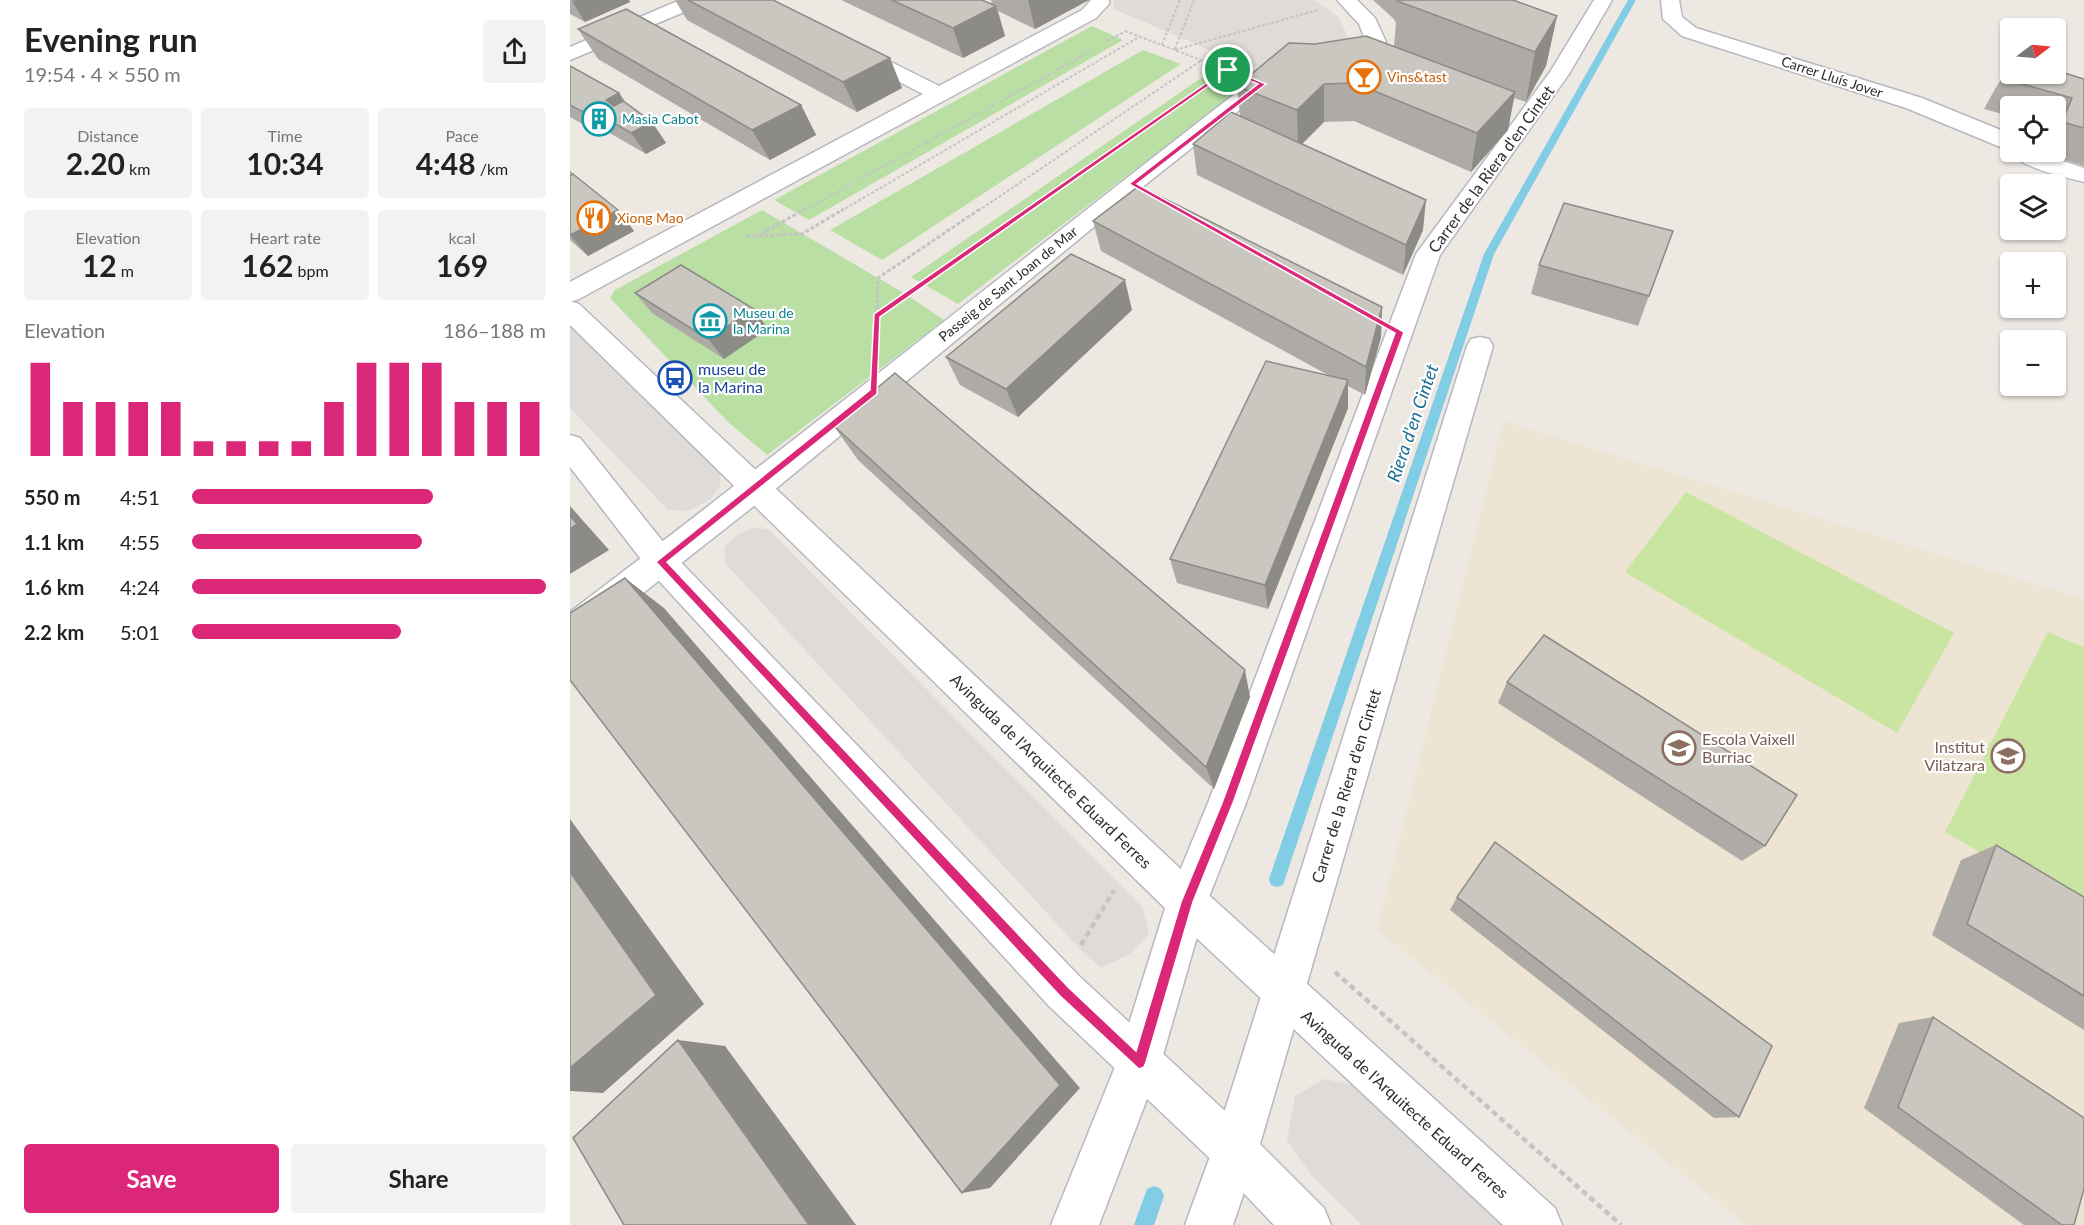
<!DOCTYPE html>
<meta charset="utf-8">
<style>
body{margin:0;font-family:Lato,sans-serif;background:#f2f2f2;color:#222;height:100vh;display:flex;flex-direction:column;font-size:22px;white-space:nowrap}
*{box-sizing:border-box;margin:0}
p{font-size:20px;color:#767676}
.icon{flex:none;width:33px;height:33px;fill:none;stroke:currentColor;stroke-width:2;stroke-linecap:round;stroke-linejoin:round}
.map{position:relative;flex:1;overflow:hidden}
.details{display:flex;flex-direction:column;background:#fff;width:570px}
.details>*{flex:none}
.needle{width:39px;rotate:74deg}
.tools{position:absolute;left:1430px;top:18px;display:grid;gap:12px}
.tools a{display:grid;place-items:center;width:66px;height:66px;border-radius:6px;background:#fff;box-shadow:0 2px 4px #0004;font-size:30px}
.pin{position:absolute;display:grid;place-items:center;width:51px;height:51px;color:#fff;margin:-26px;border:3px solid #fff;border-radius:50%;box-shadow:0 2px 6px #0007}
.round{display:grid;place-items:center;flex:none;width:63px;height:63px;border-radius:6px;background:#f2f2f2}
.headline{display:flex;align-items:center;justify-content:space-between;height:102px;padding:0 24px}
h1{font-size:33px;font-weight:700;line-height:45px}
.metrics{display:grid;grid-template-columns:repeat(3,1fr);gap:9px;height:102px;padding:6px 24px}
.metrics div{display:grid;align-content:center;border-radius:6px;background:#f2f2f2;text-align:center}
.metrics b{font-size:30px;font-weight:700}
.metrics small{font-size:16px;font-weight:400}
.metrics p{font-size:16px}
.chart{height:168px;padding:12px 24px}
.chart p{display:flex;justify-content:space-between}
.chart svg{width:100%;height:108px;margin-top:6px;stroke:#db2777;stroke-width:6}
.action{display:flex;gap:12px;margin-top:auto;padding:12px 24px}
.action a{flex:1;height:69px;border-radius:6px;background:#db2777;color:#fff;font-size:24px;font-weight:700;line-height:69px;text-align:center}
.action a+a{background:#f2f2f2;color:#222}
ul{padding:0 24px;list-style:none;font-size:20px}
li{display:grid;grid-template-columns:96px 72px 1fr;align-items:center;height:45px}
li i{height:15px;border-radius:8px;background:#db2777}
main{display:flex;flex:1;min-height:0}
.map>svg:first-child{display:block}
.education{fill:#ede4d3}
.green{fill:#badfa4}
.pitch{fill:#cae5a1}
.plaza{fill:#dedbd8}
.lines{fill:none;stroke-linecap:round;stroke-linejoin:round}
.stream{fill:#80cde5;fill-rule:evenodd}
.street-casing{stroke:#b5b8c0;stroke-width:3}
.secondary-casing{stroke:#b5b8c0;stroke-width:3}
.path-far2{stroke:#c4c4c4;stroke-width:2;stroke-dasharray:3 2;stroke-linecap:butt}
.path-far1{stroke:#c4c4c4;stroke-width:3;stroke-dasharray:4 2;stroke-linecap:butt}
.path{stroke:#c4c4c4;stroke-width:4.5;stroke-dasharray:6 4;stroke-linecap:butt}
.street{fill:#fff;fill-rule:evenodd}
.secondary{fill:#fff;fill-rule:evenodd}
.wall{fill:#aeaaa5}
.shaded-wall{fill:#8d8b86}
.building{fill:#cac6c0;stroke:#8d8b86;stroke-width:1.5}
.route{fill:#db2777;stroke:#fff;stroke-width:1.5;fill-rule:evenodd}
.labels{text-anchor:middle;stroke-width:4.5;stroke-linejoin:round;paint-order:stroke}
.far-food-label{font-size:14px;fill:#c56008;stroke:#fff;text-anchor:start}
.far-street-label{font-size:14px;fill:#2e2e2e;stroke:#fff}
.far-culture-label{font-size:14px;fill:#0d838f;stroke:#fff;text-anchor:start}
.street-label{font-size:16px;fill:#2e2e2e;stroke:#fff}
.transit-label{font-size:16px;fill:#164399;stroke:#fff;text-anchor:start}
.education-label{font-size:16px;fill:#785e54;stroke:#fff;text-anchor:start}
.water-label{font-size:18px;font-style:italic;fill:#1a6f95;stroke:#fff}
</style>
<main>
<section class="details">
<div class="headline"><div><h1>Evening run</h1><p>19:54 · 4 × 550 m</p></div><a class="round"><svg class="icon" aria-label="share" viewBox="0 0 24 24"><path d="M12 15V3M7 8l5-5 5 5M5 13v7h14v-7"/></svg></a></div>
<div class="metrics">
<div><p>Distance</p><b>2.20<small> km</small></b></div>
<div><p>Time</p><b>10:34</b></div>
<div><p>Pace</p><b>4:48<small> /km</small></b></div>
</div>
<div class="metrics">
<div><p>Elevation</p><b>12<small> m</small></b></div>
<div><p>Heart rate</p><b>162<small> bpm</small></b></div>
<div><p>kcal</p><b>169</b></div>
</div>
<div class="chart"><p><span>Elevation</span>186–188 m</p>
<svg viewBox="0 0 160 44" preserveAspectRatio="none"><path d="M5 44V6M15 44V22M25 44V22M35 44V22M45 44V22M55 44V38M65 44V38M75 44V38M85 44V38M95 44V22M105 44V6M115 44V6M125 44V6M135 44V22M145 44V22M155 44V22"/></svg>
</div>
<ul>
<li><b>550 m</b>4:51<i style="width:68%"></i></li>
<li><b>1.1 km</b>4:55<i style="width:65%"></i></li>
<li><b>1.6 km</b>4:24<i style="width:100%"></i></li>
<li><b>2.2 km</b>5:01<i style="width:59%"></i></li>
</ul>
<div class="action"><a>Save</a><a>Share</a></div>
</section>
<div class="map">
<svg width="1514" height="1225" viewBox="0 0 1514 1225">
<rect width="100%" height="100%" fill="#eee8e2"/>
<path class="education" d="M 933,421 L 1514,599 L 1514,1225 L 1176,1225 L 807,930 Z"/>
<path class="green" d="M 522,26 L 553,40 L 239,220 L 204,200 Z
M 573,50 L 611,64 L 312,260 L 260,230 Z
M 640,72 L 675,86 L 388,304 L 341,277 Z
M 192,210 L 337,295 L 374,320 L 197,455 L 159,423 L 40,298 L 45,290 Z"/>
<path class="pitch" d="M 1116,492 L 1384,633 L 1327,733 L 1055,572 Z
M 1478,632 L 1514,647 L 1514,913 L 1375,832 Z"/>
<path class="plaza" d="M 544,0 L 745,0 L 769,18 L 781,43 L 714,63 L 681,68 L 544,9 Z
M 0,322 L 150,472 L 150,486 L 141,499 L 118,511 L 98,510 L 0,408 Z
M 182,528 L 198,529 L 572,907 L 579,934 L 560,954 L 531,968 L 509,948 L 156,564 L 154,547 L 167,535 Z
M 754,1079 L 798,1088 L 943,1225 L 792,1225 L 742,1176 L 717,1140 L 725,1096 Z"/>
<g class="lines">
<path class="stream" d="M 1058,0 L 1066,0 L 924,254 L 715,879 L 713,885 L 707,887 L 701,885 L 699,879 L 914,254 Z
M 584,1186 L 591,1189 L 594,1196 L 584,1225 L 564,1225 L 577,1189 Z"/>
<defs>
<path id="street" d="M 110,0 L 135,0 L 133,4 L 0,60 L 0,47 Z
M 521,0 L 539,0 L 539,4 L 526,18 L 9,299 L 0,302 L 0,282 L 353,94 L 277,55 L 274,51 L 277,47 L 291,47 L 369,86 L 512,10 Z
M 767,0 L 787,0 L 805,18 L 816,42 C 805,59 791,76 768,70 L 765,66 L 768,62 L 789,54 L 796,42 L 789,24 Z
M 1024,0 L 1042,0 L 999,74 L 870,255 L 676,803 L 637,902 L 591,1062 L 529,1225 L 481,1225 L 547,1062 L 597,902 L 638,803 L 846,254 L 980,72 Z
M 1091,0 L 1109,0 L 1112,17 L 1126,28 L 1352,98 L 1438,133 L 1440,135 L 1440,151 L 1336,108 L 1112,36 L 1093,19 Z
M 704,67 L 711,69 L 714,73 L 711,77 L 570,189 L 198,495 L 12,641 L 0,646 L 0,612 C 235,434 464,249 697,69 Z
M 1440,152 L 1466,152 L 1514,168 L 1514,182 C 1495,177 1451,168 1440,152 Z
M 910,337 L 919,339 L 923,346 L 688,1151 L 663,1225 L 615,1225 L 642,1151 L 897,346 L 901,339 Z"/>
<path id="secondary" d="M 0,301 L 9,304 L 631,888 L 985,1208 L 992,1225 L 933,1225 L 603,916 L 0,325 Z
M 0,435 L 10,438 L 102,553 L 509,976 L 681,1135 L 754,1208 L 761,1225 L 704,1225 L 649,1167 L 479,1006 L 80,571 L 0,467 Z"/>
</defs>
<use href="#street" class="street-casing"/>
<use href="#secondary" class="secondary-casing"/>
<path class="path-far2" d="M 555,31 L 657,70
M 537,41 L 556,31
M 592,45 L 610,0
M 605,49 L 624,0
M 605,50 L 748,10
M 233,211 L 523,50
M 271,211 L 569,37
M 408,211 L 632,60
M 457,211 L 613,102"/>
<path class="path-far1" d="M 191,234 L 235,209
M 176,236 L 232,234 L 274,209
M 307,316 L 459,209
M 306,345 L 308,278 L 410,209"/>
<path class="path" d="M 511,945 L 544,890
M 765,972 L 1051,1225"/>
<use href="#street" class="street"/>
<use href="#secondary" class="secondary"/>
</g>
<path class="wall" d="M 0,0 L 59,0 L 60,2 L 15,22 L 0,14 Z
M 105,0 L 203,0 L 332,88 L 287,112 L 117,20 Z
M 271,0 L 412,0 L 422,4 L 421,0 L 519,0 L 465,29 L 428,11 L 435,36 L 393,58 Z
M 803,0 L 943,0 L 987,16 L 976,66 L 956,102 L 944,98 L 938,130 L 901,172 L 784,121 L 754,122 L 732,144 L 853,230 L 833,275 L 627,175 L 623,144 L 670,116 L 667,86 L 824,46 L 826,23 L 824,19 Z
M 8,29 L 231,105 L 246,135 L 200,160 L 28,59 Z
M 1440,65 L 1440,74 L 1514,79 L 1514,166 L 1470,152 L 1485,152 L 1485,106 L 1440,106 L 1440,116 L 1414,109 L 1425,89 Z
M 0,66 L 49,93 L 56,103 L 82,122 L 96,143 L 76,154 L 38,132 L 27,132 L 0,117 Z
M 0,170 L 3,174 L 48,210 L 64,231 L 18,256 L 0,240 Z
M 523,221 L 812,307 L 811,337 L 795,395 L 778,386 L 778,408 L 698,609 L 607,583 L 600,559 L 758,375 L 531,251 Z
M 969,265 L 1079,296 L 1068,326 L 961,294 Z
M 65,293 L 198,329 L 154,359 L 82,313 Z
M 562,310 L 448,417 L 390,385 L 376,357 Z
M 263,425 L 680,697 L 644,789 L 288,460 Z
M 937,682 L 1195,846 L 1172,861 L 928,703 Z
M 1426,845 L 1514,897 L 1514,1030 L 1362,935 L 1391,860 Z
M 887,897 L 1169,1117 L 1144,1118 L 880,910 Z
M 1363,1017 L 1504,1225 L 1454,1225 L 1294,1108 L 1329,1023 Z"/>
<path class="shaded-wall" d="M 5,0 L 59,0 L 60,2 L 15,22 L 2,1 Z
M 458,0 L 519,0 L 465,29 Z
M 426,6 L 435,36 L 393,58 L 383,28 Z
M 987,16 L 976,66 L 956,102 L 965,52 Z
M 320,58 L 332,88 L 287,112 L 273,82 Z
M 754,84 L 754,122 L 728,148 L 727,110 Z
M 945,92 L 938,130 L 901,172 L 907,133 Z
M 49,93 L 63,114 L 50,121 L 36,100 Z
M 231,105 L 246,135 L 200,160 L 182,130 Z
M 82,122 L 96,143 L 76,154 L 61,133 Z
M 856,200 L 853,230 L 833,275 L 836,245 Z
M 48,210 L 64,231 L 18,256 L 0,235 Z
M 555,280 L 562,310 L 448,417 L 436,389 Z
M 812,307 L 811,337 L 795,395 L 796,367 Z
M 184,309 L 198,329 L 154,359 L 138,339 Z
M 778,380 L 778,408 L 698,609 L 695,585 Z
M 0,506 L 39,550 L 0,574 Z
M 55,578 L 94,608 L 510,1088 L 420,1188 L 392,1193 Z
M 675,670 L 680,697 L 644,789 L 636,767 Z
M 0,819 L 134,1004 L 33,1093 L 0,1091 Z
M 108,1040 L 155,1046 L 286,1225 L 239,1225 Z"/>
<path class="building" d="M 118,0 L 203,0 L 320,58 L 273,82 Z
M 322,0 L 412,0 L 426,6 L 383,28 Z
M 828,0 L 943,0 L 987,16 L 965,52 L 827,1 Z
M 56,9 L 231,105 L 182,130 L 8,29 Z
M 796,36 L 945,92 L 907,133 L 785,83 L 754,84 L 727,110 L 667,86 L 719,43 L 745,44 Z
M 0,66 L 49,93 L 36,100 L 44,106 L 53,101 L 82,122 L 61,133 L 23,111 L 11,111 L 0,105 Z
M 1440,66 L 1440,74 L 1485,74 L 1485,70 L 1514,79 L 1514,128 L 1492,122 L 1502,98 L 1434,79 Z
M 661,112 L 856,200 L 836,245 L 623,144 Z
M 3,174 L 48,210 L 0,235 L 0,176 Z
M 569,186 L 812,307 L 796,367 L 523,221 Z
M 994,203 L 1103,231 L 1079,296 L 969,265 Z
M 501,254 L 555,280 L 436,389 L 376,357 Z
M 111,265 L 184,309 L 138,339 L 65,293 Z
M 696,361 L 778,380 L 695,585 L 600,559 Z
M 325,373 L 675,670 L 636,767 L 263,425 Z
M 0,516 L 7,524 L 0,529 Z
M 55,578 L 490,1085 L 392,1193 L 0,680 L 0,613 Z
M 974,635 L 1227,795 L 1195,846 L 937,682 Z
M 925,842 L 1202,1046 L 1169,1117 L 887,897 Z
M 1426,845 L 1514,897 L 1514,996 L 1397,924 Z
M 0,872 L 86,995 L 0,1068 Z
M 1363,1017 L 1514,1118 L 1514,1189 L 1504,1225 L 1492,1225 L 1328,1107 Z
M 108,1040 L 239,1225 L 54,1225 L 3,1138 Z"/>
<path class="route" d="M 658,68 L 696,84 L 567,184 L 834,332 L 663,803 L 623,902 L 576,1062 L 574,1067 L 569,1069 L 490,996 L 86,562 L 300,390 L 304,314 ZM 658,72 L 688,84 L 559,184 L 825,333 L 652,803 L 611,902 L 566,1051 L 498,987 L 97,562 L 307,394 L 310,317 Z"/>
<defs>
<symbol id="bar-ring" viewBox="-11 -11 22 22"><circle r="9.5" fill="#fff" stroke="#e8710a" stroke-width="1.5"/><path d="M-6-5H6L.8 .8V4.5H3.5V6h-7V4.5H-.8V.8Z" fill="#e8710a"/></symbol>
<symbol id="building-ring" viewBox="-11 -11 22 22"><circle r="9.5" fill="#fff" stroke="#0f9aa8" stroke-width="1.5"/><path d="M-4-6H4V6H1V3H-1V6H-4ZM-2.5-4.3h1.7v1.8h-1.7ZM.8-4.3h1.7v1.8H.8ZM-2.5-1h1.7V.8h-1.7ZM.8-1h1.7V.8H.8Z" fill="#0f9aa8"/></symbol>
<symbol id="restaurant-ring" viewBox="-11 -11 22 22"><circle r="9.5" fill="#fff" stroke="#e8710a" stroke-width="1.5"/><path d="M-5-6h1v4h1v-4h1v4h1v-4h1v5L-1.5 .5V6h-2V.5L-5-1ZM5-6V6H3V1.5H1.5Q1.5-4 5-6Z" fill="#e8710a"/></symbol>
<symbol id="museum-ring" viewBox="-11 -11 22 22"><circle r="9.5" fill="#fff" stroke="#0f9aa8" stroke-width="1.5"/><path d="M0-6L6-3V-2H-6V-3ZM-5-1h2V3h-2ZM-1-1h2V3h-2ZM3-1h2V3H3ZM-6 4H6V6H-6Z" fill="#0f9aa8"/></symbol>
<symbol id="bus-ring" viewBox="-11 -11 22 22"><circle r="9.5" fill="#fff" stroke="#1a4fb4" stroke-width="1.5"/><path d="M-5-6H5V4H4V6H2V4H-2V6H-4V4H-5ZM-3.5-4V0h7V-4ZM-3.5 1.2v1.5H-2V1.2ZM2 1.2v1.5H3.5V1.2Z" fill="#1a4fb4"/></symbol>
<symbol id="school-ring" viewBox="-11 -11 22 22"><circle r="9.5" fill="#fff" stroke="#8d6e63" stroke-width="1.5"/><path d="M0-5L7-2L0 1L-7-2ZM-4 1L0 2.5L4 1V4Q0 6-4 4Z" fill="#8d6e63"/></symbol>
</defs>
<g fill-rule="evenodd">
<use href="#bar-ring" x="775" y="58" width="38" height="38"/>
<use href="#building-ring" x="10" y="100" width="38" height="38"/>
<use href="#restaurant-ring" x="5" y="199" width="38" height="38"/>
<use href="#museum-ring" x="121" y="302" width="38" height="38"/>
<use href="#bus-ring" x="86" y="359" width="38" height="38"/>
<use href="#school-ring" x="1090" y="729" width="38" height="38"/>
<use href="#school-ring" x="1419" y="737" width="38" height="38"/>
</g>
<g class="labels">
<g class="far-food-label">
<text x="817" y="82">Vins&amp;tast</text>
<text x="47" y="223">Xiong Mao</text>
</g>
<g class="far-street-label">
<text transform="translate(1262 77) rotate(18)" y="5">Carrer Lluís Jover</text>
<text transform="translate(438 284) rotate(-39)" y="5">Passeig de Sant Joan de Mar</text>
</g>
<g class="far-culture-label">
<text x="52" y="124">Masia Cabot</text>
<text x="163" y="318">Museu de<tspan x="163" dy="16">la Marina</tspan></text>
</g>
<g class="street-label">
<text transform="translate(921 169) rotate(-54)" y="6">Carrer de la Riera d'en Cintet</text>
<text transform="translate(481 771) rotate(44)" y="6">Avinguda de l'Arquitecte Eduard Ferres</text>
<text transform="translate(776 786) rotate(-73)" y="6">Carrer de la Riera d'en Cintet</text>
<text transform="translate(835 1104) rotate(42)" y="6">Avinguda de l'Arquitecte Eduard Ferres</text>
</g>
<g class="transit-label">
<text x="128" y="375">museu de<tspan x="128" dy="18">la Marina</tspan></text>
</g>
<g class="education-label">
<text x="1132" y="745">Escola Vaixell<tspan x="1132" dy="18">Burriac</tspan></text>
<text x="1415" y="753" text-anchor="end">Institut<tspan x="1415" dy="18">Vilatzara</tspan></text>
</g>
<g class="water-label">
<text transform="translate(843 423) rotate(-71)" y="6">Riera d'en Cintet</text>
</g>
</g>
</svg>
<div class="tools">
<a><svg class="needle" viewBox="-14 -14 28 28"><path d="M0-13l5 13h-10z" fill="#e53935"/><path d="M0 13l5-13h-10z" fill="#767676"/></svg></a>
<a><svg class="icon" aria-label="locate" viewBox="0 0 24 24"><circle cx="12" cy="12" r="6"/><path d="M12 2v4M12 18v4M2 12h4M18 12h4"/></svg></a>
<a><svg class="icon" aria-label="layers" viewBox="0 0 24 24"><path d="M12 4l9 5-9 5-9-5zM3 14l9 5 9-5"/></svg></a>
<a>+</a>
<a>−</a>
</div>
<div class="pin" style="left:658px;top:70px;background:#1e9e55"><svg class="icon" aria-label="arrive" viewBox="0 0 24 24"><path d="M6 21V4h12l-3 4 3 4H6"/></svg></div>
</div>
</main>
